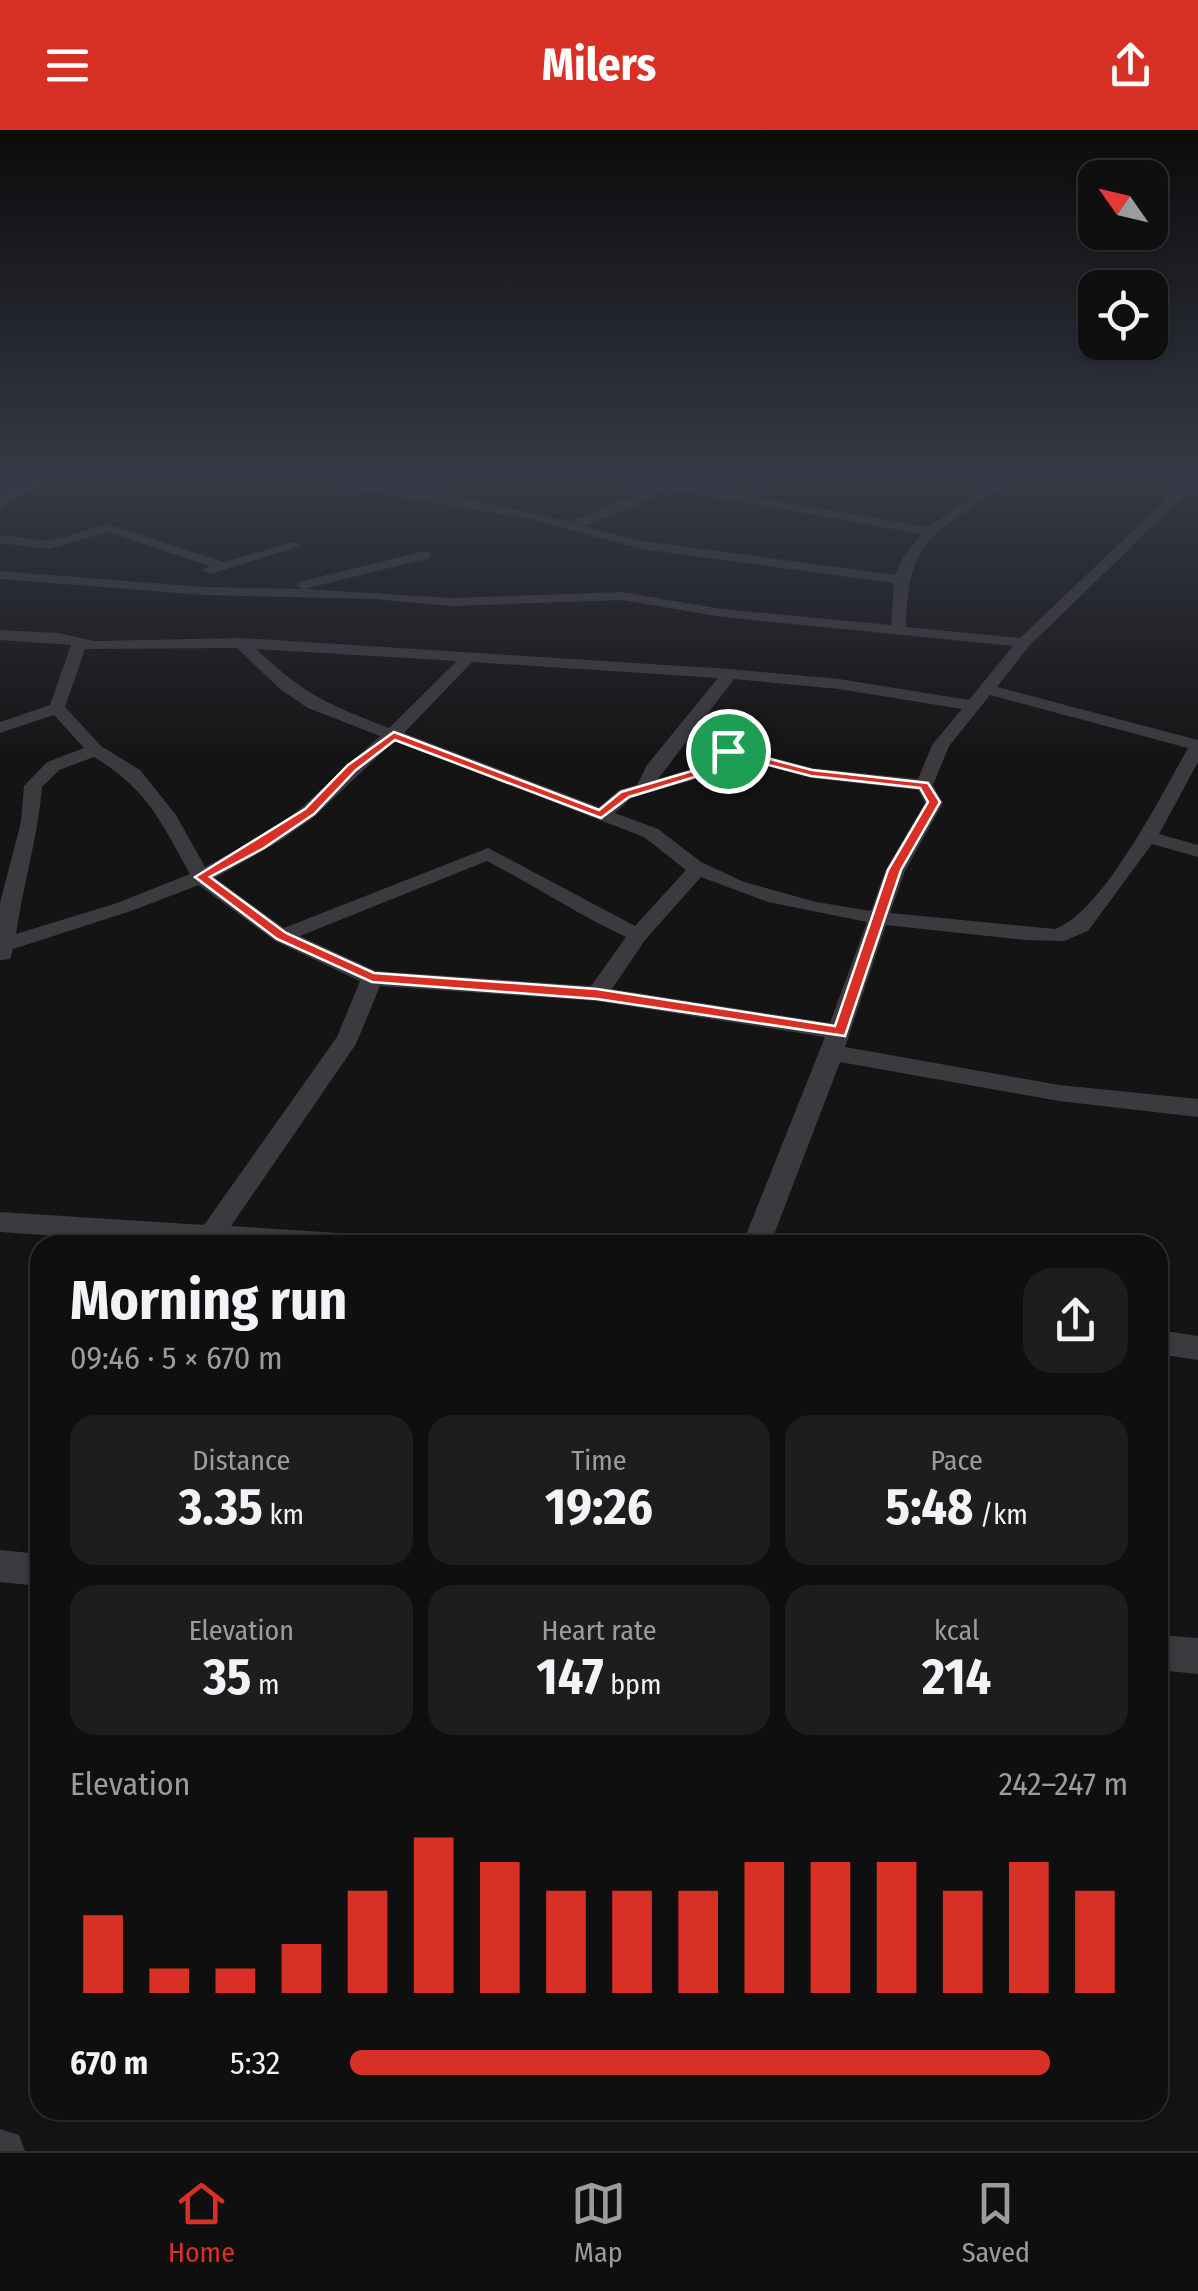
<!DOCTYPE html>
<meta charset="utf-8">
<style>
body{margin:0;font-family:"Fira Sans Condensed",sans-serif;background:#1e1d1e;color:#f1f3f6;height:100vh;display:flex;flex-direction:column;font-size:38px;white-space:nowrap}
*{box-sizing:border-box;margin:0}
p{font-size:32px;color:#9c9c9f}
.icon{flex:none;width:55px;height:55px;fill:none;stroke:currentColor;stroke-width:2;stroke-linecap:round;stroke-linejoin:round}
.map{position:relative;flex:1;overflow:hidden}
.drawer{position:absolute;left:30px;top:1105px;width:1138px;height:885px;display:flex;flex-direction:column;background:#100f10;border-radius:30px;box-shadow:0 2px 8px #0004,0 0 0 2px #302f30}
.drawer>*{flex:none}
.needle{width:65px;rotate:304deg}
.fabs{position:absolute;left:1078px;top:30px;display:grid;gap:20px}
.fabs a{display:grid;place-items:center;width:90px;height:90px;border-radius:20px;background:#100f10;box-shadow:0 2px 8px #0004,0 0 0 2px #302f30;font-size:50px}
.pin{position:absolute;display:grid;place-items:center;width:85px;height:85px;color:#fff;margin:-42px;border:5px solid #fff;border-radius:50%;box-shadow:0 2px 10px #0007}
.round{display:grid;place-items:center;flex:none;width:105px;height:105px;border-radius:30px;background:#1e1d1e}
.overview{display:flex;align-items:center;justify-content:space-between;height:170px;padding:0 40px}
h1{font-size:55px;font-weight:700;line-height:75px}
.metrics{display:grid;grid-template-columns:repeat(3,1fr);gap:15px;height:170px;padding:10px 40px}
.metrics div{display:grid;align-content:center;border-radius:25px;background:#1e1d1e;text-align:center}
.metrics b{font-size:50px;font-weight:700}
.metrics small{font-size:28px;font-weight:400}
.metrics p{font-size:28px}
.chart{height:280px;padding:20px 40px}
.chart p{display:flex;justify-content:space-between}
.chart svg{width:100%;height:180px;margin-top:10px;stroke:#d93025;stroke-width:6}
ul{padding:0 40px;list-style:none;font-size:32px}
li{display:grid;grid-template-columns:160px 120px 1fr;align-items:center;height:75px}
li i{height:25px;border-radius:12px;background:#d93025}
header{display:flex;justify-content:space-between;align-items:center;height:130px;padding:0 40px;background:#d93025;color:#fff;font-size:45px;font-weight:700}
.tabs{display:flex;justify-content:space-around;align-items:center;height:140px;border-top:2px solid #302f30;background:#100f10;font-size:28px;color:#9c9c9f}
.tabs a{display:grid;justify-items:center;gap:5px}
.tabs .on{color:#d93025}
.map>svg:first-child{display:block}
.lines{fill:none;stroke-linecap:round;stroke-linejoin:round}
.street{fill:#3d3a3f;fill-rule:evenodd}
.secondary{fill:#464349;fill-rule:evenodd}
.route{fill:#d93025;stroke:#fff;stroke-width:2.5;fill-rule:evenodd}
</style>
<header><svg class="icon" aria-label="menu" viewBox="0 0 24 24"><path d="M4 6h16M4 12h16M4 18h16"/></svg>Milers<svg class="icon" aria-label="share" viewBox="0 0 24 24"><path d="M12 15V3M7 8l5-5 5 5M5 13v7h14v-7"/></svg></header>
<div class="map">
<svg width="1198" height="2021" viewBox="0 0 1198 2021">
<rect width="100%" height="100%" fill="#151415"/>
<g class="lines">
<path class="street" d="M 0,344 L 45,350 L 39,354 L 0,351 Z
M 263,344 L 292,344 L 454,366 L 570,392 L 648,360 L 547,348 L 541,344 L 657,354 L 669,344 L 677,344 L 673,353 L 746,366 L 779,344 L 793,344 L 758,368 L 928,397 L 1007,344 L 1020,344 C 1010,354 994,362 981,371 C 921,410 908,424 906,497 L 1020,508 L 1182,354 L 1145,344 L 1188,348 L 1198,344 L 1198,352 L 1029,516 L 997,557 L 1198,610 L 1198,632 L 1159,704 L 1198,715 L 1198,727 L 1152,714 L 1088,801 L 1064,811 L 1025,810 L 886,795 L 845,917 L 1059,955 L 1198,969 L 1198,987 L 1059,971 L 840,932 L 770,1115 L 742,1115 L 825,907 L 597,871 L 380,856 L 356,914 L 231,1096 L 354,1104 L 364,1107 L 368,1115 L 192,1115 L 0,1102 L 0,1082 L 204,1095 L 337,907 L 360,851 L 275,811 L 199,755 L 131,781 L 13,819 L 10,829 L 0,830 L 0,773 L 21,692 L 24,656 L 47,632 L 84,618 L 54,585 L 0,603 L 0,592 L 50,575 L 71,515 L 0,510 L 0,500 L 58,503 L 94,511 L 241,508 L 729,539 L 839,549 L 969,570 L 1013,516 L 722,487 L 622,470 L 451,476 L 375,469 L 204,465 L 0,449 L 0,441 L 204,457 L 302,459 L 296,455 L 298,452 L 425,421 L 432,425 L 430,428 L 304,459 L 451,468 L 622,462 L 722,479 L 891,495 L 894,453 L 642,419 L 525,388 ZM 666,359 L 922,404 L 903,427 L 895,445 L 643,411 L 584,396 L 643,373 ZM 237,518 L 280,559 L 308,578 L 380,606 L 300,679 L 267,703 L 205,737 L 176,685 L 140,640 L 101,616 L 65,577 L 85,519 ZM 256,519 L 457,531 L 389,598 C 327,574 305,565 256,519 ZM 472,532 L 718,548 L 647,635 L 637,655 L 619,660 L 599,677 L 404,603 ZM 734,549 L 839,559 L 962,579 L 932,615 L 918,649 L 812,638 L 729,616 L 691,639 L 658,649 ZM 990,565 L 1188,618 C 1162,664 1103,782 1055,799 L 890,783 L 905,741 L 943,673 L 933,655 L 949,616 ZM 394,611 L 644,707 L 686,740 L 635,796 L 488,718 L 284,798 L 215,748 L 280,711 L 314,687 ZM 94,627 C 148,660 160,690 190,744 L 117,773 L 16,804 C 23,755 38,707 42,657 L 59,640 ZM 732,627 L 811,648 L 918,660 L 925,673 L 885,741 L 871,781 L 816,772 L 744,752 L 701,732 L 658,699 L 615,683 L 631,668 L 703,647 ZM 487,731 C 535,756 577,784 626,807 L 591,856 L 376,841 L 300,806 ZM 701,747 L 768,772 L 867,792 L 830,893 L 612,859 L 645,810 Z
M 107,394 L 224,432 L 293,412 L 300,416 L 210,444 L 203,440 L 209,436 L 107,402 L 49,419 L 0,413 L 0,405 L 49,411 Z
M 1158,1200 L 1198,1206 L 1198,1230 L 1158,1224 Z
M 0,1420 L 40,1424 L 40,1456 L 0,1452 Z
M 1158,1505 L 1198,1508 L 1198,1544 L 1158,1540 Z
M 0,1999 L 19,2005 L 25,2021 L 0,2021 Z"/>
<path class="secondary" d="M 39,344 L 58,344 L 0,378 L 0,366 Z"/>
</g>
<linearGradient id="sky" x2="0" y2="1"><stop stop-color="#0c0b0c"/><stop offset="0.55" stop-color="#353a46"/><stop offset="1" stop-color="#353a46" stop-opacity="0"/></linearGradient>
<rect width="1198" height="627" fill="url(#sky)"/>
<path class="route" d="M 394,602 L 599,680 L 621,662 L 692,641 L 728,618 L 812,640 L 928,653 L 940,672 L 901,740 L 845,906 L 597,869 L 372,852 L 277,809 L 195,747 L 305,679 L 348,635 ZM 395,610 L 601,688 L 629,667 L 701,645 L 730,625 L 811,646 L 920,658 L 928,672 L 888,740 L 835,896 L 597,859 L 374,843 L 286,803 L 210,747 L 264,718 L 314,684 L 356,640 Z"/>
</svg>
<div class="fabs">
<a><svg class="needle" viewBox="-14 -14 28 28"><path d="M0-13l5 13h-10z" fill="#e53935"/><path d="M0 13l5-13h-10z" fill="#9c9c9f"/></svg></a>
<a><svg class="icon" aria-label="locate" viewBox="0 0 24 24"><circle cx="12" cy="12" r="6"/><path d="M12 2v4M12 18v4M2 12h4M18 12h4"/></svg></a>
</div>
<div class="pin" style="left:728px;top:621px;background:#1e9e55"><svg class="icon" aria-label="arrive" viewBox="0 0 24 24"><path d="M6 21V4h12l-3 4 3 4H6"/></svg></div>
<section class="drawer">
<div class="overview"><div><h1>Morning run</h1><p>09:46 · 5 × 670 m</p></div><a class="round"><svg class="icon" aria-label="share" viewBox="0 0 24 24"><path d="M12 15V3M7 8l5-5 5 5M5 13v7h14v-7"/></svg></a></div>
<div class="metrics">
<div><p>Distance</p><b>3.35<small> km</small></b></div>
<div><p>Time</p><b>19:26</b></div>
<div><p>Pace</p><b>5:48<small> /km</small></b></div>
</div>
<div class="metrics">
<div><p>Elevation</p><b>35<small> m</small></b></div>
<div><p>Heart rate</p><b>147<small> bpm</small></b></div>
<div><p>kcal</p><b>214</b></div>
</div>
<div class="chart"><p><span>Elevation</span>242–247 m</p>
<svg viewBox="0 0 160 44" preserveAspectRatio="none"><path d="M5 44V25M15 44V38M25 44V38M35 44V32M45 44V19M55 44V6M65 44V12M75 44V19M85 44V19M95 44V19M105 44V12M115 44V12M125 44V12M135 44V19M145 44V12M155 44V19"/></svg>
</div>
<ul>
<li><b>670 m</b>5:32<i style="width:90%"></i></li>
</ul>
</section>
</div>
<nav class="tabs">
<a class="on"><svg class="icon" aria-label="home" viewBox="0 0 24 24"><path d="M3 11l9-7 9 7M6 9v11h12V9"/></svg>Home</a>
<a><svg class="icon" aria-label="map" viewBox="0 0 24 24"><path d="M3 6l6-2 6 2 6-2v14l-6 2-6-2-6 2zM9 4v14M15 6v14"/></svg>Map</a>
<a><svg class="icon" aria-label="saved" viewBox="0 0 24 24"><path d="M7 4h10v16l-5-4-5 4z"/></svg>Saved</a>
</nav>
